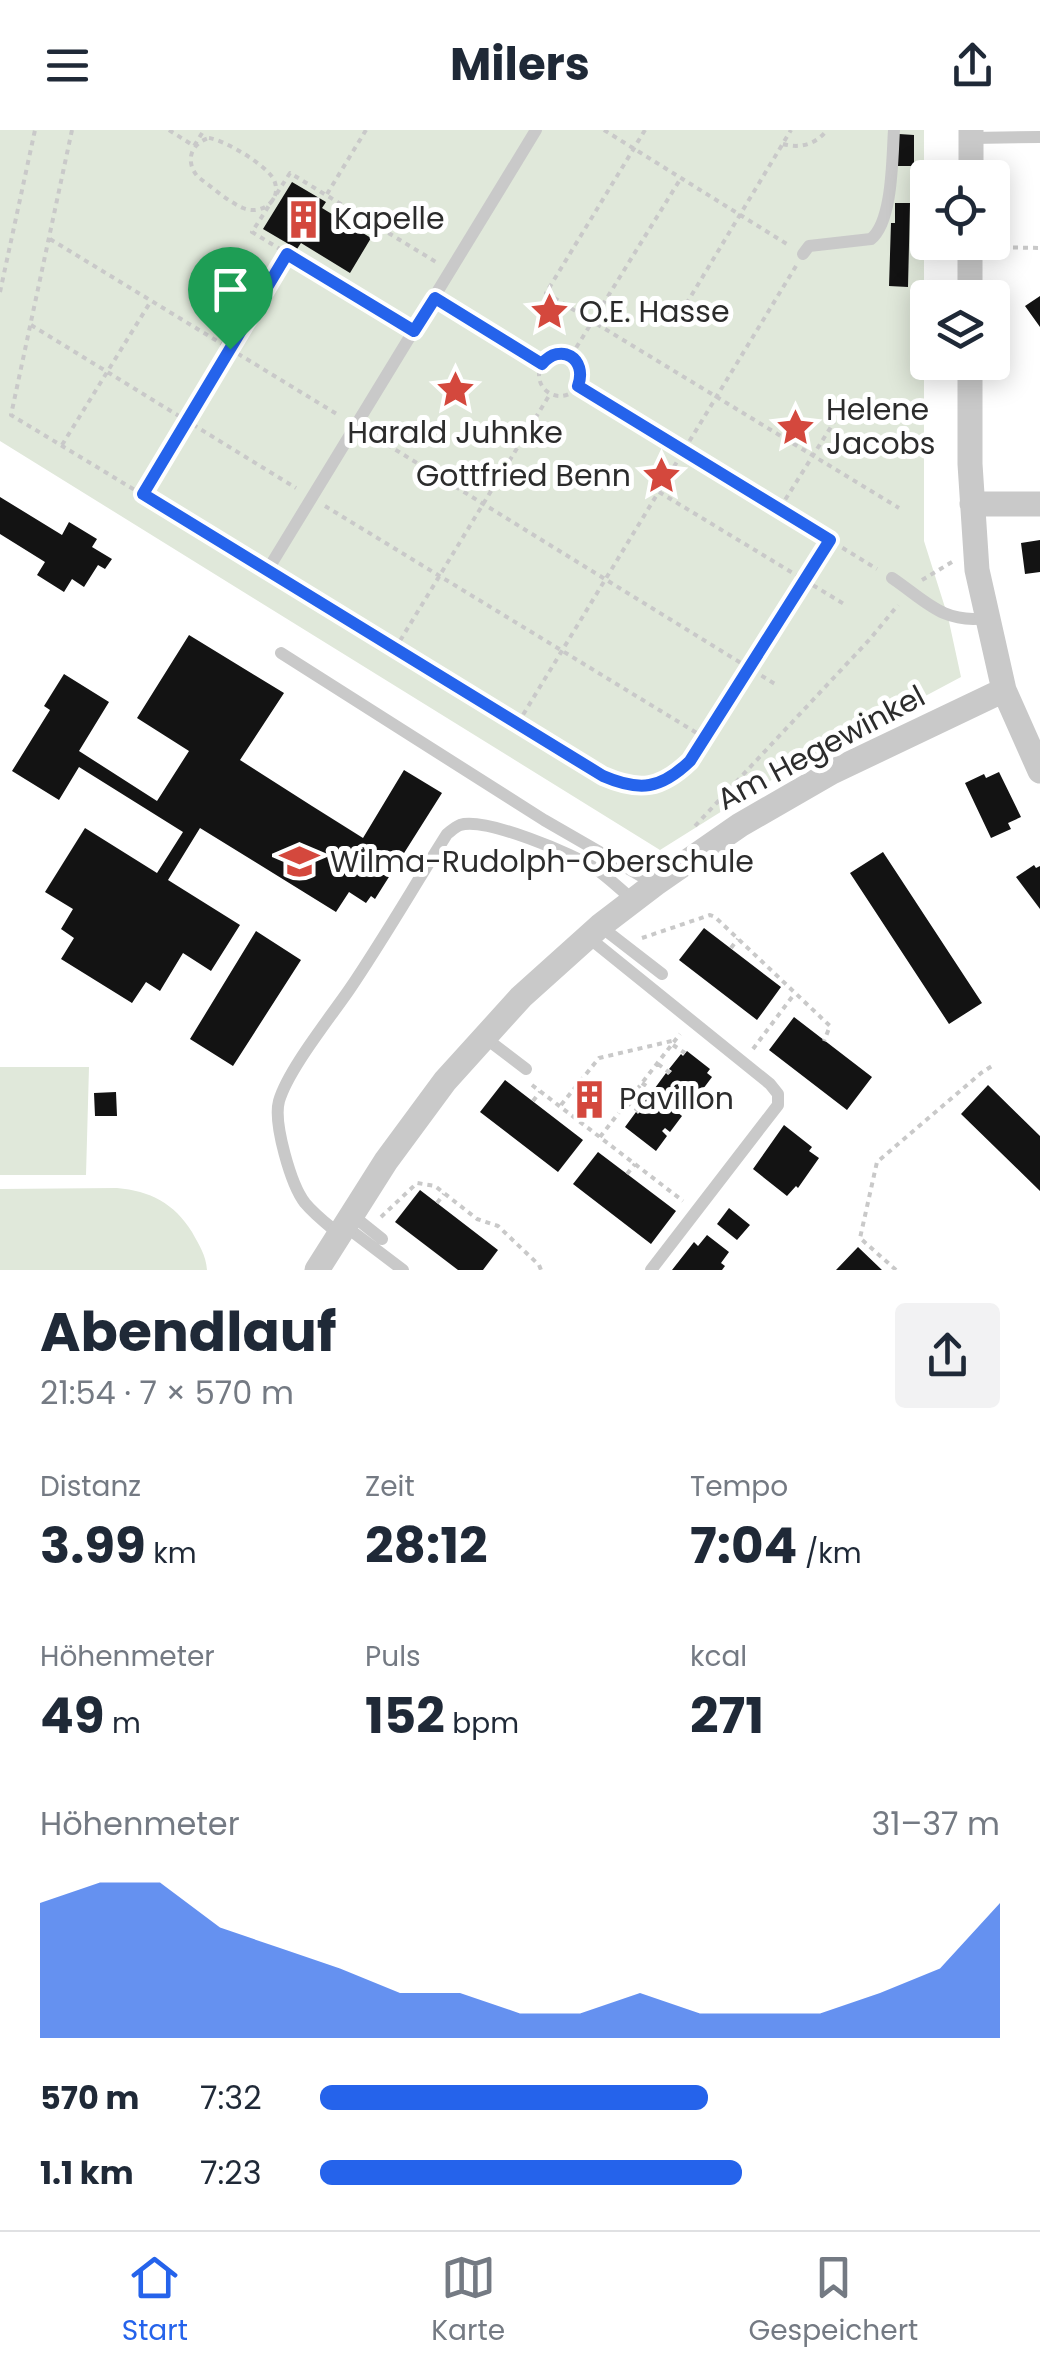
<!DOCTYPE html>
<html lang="de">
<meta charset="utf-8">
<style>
body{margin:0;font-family:Poppins,sans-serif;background:#f2f2f3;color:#1f2937;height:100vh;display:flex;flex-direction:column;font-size:38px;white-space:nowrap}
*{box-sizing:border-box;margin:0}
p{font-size:32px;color:#747a83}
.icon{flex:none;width:55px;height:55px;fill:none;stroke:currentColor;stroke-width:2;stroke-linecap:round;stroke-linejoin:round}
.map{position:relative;height:1140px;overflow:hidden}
.sheet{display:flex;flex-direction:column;background:#fff;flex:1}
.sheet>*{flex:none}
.buttons{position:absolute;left:910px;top:30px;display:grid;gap:20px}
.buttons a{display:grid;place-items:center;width:100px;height:100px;border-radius:10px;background:#fff;box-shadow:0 5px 25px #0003;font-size:50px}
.pin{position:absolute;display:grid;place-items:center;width:85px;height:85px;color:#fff;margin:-102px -42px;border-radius:50% 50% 50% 0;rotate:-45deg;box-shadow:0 0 10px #0007}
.pin .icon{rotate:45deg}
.round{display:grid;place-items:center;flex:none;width:105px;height:105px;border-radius:10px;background:#f2f2f3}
.overview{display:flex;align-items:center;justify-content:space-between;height:170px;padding:0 40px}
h1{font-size:55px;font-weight:700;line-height:75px}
.figures{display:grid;grid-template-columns:repeat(3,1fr);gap:15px;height:170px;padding:10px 40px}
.figures div{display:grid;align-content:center}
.figures b{font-size:50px;font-weight:700}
.figures small{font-size:28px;font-weight:400}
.figures p{font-size:28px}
.chart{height:280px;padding:20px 40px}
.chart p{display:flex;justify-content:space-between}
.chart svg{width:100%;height:180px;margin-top:10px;fill:#2563eb;opacity:.7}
ul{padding:0 40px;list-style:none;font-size:32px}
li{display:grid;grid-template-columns:160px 120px 1fr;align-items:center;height:75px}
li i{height:25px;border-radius:12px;background:#2563eb}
header{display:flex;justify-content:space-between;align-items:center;height:130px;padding:0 40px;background:#fff;font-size:45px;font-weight:700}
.menu{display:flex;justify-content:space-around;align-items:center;height:140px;border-top:2px solid #e0e1e3;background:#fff;font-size:28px;color:#747a83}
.menu a{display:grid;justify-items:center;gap:5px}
.menu .current{color:#2563eb}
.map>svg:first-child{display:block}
.green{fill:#e0e8da}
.building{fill:#131313}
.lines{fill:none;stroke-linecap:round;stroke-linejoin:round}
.path{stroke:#c9c9c9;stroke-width:4;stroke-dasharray:5 5;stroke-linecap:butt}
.service{stroke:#c9c9c9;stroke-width:12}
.minor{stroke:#c9c9c9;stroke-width:25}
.route-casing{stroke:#fff;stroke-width:20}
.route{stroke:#2563eb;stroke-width:12}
.labels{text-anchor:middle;stroke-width:10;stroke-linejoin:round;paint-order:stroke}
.poi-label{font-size:30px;fill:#2c2c2c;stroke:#fff;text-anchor:start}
.street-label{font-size:30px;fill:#2c2c2c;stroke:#fff}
</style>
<header><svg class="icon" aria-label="menu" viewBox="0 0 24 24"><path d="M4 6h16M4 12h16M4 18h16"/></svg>Milers<svg class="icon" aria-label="share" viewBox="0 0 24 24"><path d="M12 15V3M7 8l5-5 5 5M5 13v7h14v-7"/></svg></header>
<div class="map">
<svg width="1040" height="1140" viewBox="0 0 1040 1140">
<rect width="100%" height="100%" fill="#fff"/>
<path class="green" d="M 0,0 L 924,0 L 924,411 L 948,487 L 961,547 L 794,636 L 660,720 L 0,311 Z
M 0,937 L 89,937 L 86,1045 L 0,1045 Z
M 117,1058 C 150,1061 174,1073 192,1102 C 199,1115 206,1125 207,1140 L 0,1140 L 0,1059 Z"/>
<path class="building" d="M 899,4 L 914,5 L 914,36 L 897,36 Z
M 292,52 L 326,72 L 322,78 L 371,108 L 350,143 L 301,113 L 297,119 L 263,99 Z
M 895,73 L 910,73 L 908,157 L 889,156 L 891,93 L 895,93 Z
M 1040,166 L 1040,197 L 1025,176 Z
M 0,367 L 62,405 L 69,392 L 97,409 L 92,417 L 112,429 L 105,439 L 98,435 L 84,457 L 72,449 L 64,462 L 37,445 L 45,432 L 0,404 Z
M 1040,410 L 1040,442 L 1025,444 L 1021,413 Z
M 189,505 L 284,563 L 240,630 L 312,676 L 363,708 L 404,640 L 442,663 L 375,769 L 371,766 L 366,773 L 349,762 L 336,782 L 200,698 L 168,750 L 240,795 L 211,841 L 183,823 L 160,861 L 146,852 L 132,873 L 61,829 L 74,808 L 61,799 L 73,779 L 45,762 L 85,698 L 157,743 L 183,702 L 79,637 L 59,670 L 12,641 L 50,580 L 44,576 L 64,544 L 109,572 L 79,621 L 157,671 L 189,621 L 137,588 Z
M 999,642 L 1021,687 L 1008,693 L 1011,699 L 991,708 L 965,653 L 984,644 L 986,648 Z
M 883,722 L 982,873 L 949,894 L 850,743 Z
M 1034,735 L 1036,738 L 1040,736 L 1040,779 L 1016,747 Z
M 704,798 L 781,857 L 757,890 L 679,830 Z
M 256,801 L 301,830 L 233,936 L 190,909 Z
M 794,887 L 872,947 L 847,980 L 769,920 Z
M 687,921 L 710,939 L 707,943 L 712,947 L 700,963 L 695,959 L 692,962 L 697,966 L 685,982 L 680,978 L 677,982 L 682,986 L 670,1002 L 665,998 L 662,1001 L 667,1006 L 656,1021 L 625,997 L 636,982 L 638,984 L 641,980 L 639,978 L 651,963 L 653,964 L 657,960 L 655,958 L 666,943 L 668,945 L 672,941 L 669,939 L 681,924 L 683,926 Z
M 505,950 L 583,1010 L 558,1042 L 480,982 Z
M 988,955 L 1040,1006 L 1040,1061 L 961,984 Z
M 586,959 L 597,961 L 603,967 L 600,980 L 596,982 L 587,980 L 574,966 L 575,962 Z
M 116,962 L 117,986 L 95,986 L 94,963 Z
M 784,995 L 812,1017 L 809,1021 L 819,1028 L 798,1058 L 796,1056 L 787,1066 L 753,1039 Z
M 598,1022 L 676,1081 L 651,1114 L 573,1054 Z
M 420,1060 L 498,1120 L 483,1140 L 458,1140 L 395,1092 Z
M 729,1078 L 750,1095 L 737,1110 L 717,1094 Z
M 707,1105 L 729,1122 L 721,1133 L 725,1136 L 722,1140 L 672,1140 L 694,1112 L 698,1116 Z
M 858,1117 L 882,1140 L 836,1140 Z"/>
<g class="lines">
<path class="path" d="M 72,0 L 11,285 L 252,431
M 169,0 L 194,16 L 204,0
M 604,0 L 790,116
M 645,0 L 546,163 L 899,378
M 209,8 C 224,10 267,35 274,50 C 283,70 261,86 243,78 C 227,71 212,57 198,47 C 185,32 190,14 209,8 Z
M 783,14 C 801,19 816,14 827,0
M 327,64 L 366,0
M 50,109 L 340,286
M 993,117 L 1040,118
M 0,162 L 35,0
M 447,175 L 541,234
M 676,191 L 791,0
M 401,193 L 252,102 L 290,43 L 436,132
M 31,195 L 296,358
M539 245a21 21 0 1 1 42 0a21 21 0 1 1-42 0Z
M 571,226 L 681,48
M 578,256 L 877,439
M 370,304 L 775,554
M 62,315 L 151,171
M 659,362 L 844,474
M 143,364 L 287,124
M 325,376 L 705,608
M 780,378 L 834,292
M 281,450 L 603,646 C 640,662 661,659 691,631 L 830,410
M 922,450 L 952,432
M 395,519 L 550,264
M 518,593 L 796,136
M 695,696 L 870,509 L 898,475
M 642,808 L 710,785 L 715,787 L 830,896 L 824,911
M 731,818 L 738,809
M 673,915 L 685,923
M 753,919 L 795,863
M 658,934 L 670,943
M 642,953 L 655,962
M 532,955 L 683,1071
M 533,971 L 540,962
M 627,972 L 640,982
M 561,975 L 599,928 L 676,910
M 600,1007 L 680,904
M 627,1044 L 635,1034
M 437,1073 L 444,1064
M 381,1087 L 417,1053 L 435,1056 L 477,1089 L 498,1096 L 539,1135 L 541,1140
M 896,1140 L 860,1108 L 877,1032 L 981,943 L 992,936"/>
<path class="service" d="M 971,8 L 1040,7
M 803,124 L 809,116 L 871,109 C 893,91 892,28 894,0
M 267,441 L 536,0
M 892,448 C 926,471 943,494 986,488
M 281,523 L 544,690 L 655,754
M 600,796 L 662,844
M 588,807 L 770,954 L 778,964 L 778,975 L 651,1140
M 484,907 L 526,939
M 352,1085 L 382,1109
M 345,1096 L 403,1140
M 339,1104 C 327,1094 315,1085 305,1073 C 291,1055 273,993 279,971 C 288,940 329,889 349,860 C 383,810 414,756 447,704 C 451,701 455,697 460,695 C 485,687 574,724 596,739 C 609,748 621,760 633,770"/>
<path class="minor" d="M 971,48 L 971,0
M 970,168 L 970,112
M 970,232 L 970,334 L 977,440 L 1004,560 L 1040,641
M 972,374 L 1040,374
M 317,1140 L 386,1031 L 445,951 L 521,867 L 600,796 L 655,754 L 740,695 L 832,642 L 1004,560"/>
</g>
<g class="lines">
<defs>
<path id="route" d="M 287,124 L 414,201 L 435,168 L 542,234 C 560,212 588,228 578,256 L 830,410 L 690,631 C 661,659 640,662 603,646 L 143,364 Z"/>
</defs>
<use href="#route" class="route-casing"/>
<use href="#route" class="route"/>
</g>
<defs>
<symbol id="building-bare" viewBox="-9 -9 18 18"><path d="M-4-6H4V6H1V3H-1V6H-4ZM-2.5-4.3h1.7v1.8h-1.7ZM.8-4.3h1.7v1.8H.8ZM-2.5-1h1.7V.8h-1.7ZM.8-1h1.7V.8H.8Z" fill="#d4483d" stroke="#fff" stroke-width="2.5" paint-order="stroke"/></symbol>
<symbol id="sight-bare" viewBox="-9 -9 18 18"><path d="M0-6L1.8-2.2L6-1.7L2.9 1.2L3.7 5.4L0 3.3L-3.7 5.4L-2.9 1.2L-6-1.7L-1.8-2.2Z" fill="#d4483d" stroke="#fff" stroke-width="2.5" paint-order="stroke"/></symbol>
<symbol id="school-bare" viewBox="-9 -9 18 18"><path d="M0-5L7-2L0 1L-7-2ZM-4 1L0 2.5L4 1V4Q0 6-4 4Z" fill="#d4483d" stroke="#fff" stroke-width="2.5" paint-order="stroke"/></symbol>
</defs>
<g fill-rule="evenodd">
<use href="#building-bare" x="276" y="62" width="55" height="55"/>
<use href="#sight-bare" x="522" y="154" width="55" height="55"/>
<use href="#sight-bare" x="428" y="232" width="55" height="55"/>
<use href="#sight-bare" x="768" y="270" width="55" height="55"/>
<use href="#sight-bare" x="634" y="318" width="55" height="55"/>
<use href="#school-bare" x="272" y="704" width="55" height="55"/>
<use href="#building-bare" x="562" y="942" width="55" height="55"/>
</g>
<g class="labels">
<g class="poi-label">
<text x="334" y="99">Kapelle</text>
<text x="579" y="192">O.E. Hasse</text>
<text x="826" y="290">Helene<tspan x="826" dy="34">Jacobs</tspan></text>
<text x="455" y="313" text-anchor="middle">Harald Juhnke</text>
<text x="631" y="356" text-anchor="end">Gottfried Benn</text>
<text x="330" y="742">Wilma-Rudolph-Oberschule</text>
<text x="619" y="979">Pavillon</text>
</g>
<g class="street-label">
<text transform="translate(821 618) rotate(-28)" y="10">Am Hegewinkel</text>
</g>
</g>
</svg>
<div class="buttons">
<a><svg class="icon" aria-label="locate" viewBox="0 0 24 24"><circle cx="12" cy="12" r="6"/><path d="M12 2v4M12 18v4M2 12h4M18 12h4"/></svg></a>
<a><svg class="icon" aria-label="layers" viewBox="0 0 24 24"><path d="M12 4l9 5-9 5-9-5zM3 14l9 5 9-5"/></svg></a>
</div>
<div class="pin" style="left:230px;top:219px;background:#1e9e55"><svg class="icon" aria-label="arrive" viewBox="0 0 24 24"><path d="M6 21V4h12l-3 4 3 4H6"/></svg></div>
</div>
<section class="sheet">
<div class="overview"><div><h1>Abendlauf</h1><p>21:54 · 7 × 570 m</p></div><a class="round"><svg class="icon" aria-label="share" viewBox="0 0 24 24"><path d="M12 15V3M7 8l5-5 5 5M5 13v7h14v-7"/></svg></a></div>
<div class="figures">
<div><p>Distanz</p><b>3.99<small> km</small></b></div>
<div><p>Zeit</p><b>28:12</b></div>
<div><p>Tempo</p><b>7:04<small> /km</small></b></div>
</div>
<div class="figures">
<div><p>Höhenmeter</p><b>49<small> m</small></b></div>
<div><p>Puls</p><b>152<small> bpm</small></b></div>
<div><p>kcal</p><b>271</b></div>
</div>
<div class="chart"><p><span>Höhenmeter</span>31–37 m</p>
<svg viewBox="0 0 160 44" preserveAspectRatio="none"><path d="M0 44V11L10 6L20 6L30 17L40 22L50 27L60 33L70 33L80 38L90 38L100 33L110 38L120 38L130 38L140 33L150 27L160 11V44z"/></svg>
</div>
<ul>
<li><b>570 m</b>7:32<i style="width:57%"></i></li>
<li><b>1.1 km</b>7:23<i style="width:62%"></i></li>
</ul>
</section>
<nav class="menu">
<a class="current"><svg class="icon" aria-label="home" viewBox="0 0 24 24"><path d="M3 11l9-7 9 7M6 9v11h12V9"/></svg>Start</a>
<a><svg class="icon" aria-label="map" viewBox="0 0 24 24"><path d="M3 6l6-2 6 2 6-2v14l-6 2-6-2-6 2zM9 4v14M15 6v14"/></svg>Karte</a>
<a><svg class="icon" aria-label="saved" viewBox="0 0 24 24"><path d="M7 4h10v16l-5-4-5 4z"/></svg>Gespeichert</a>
</nav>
